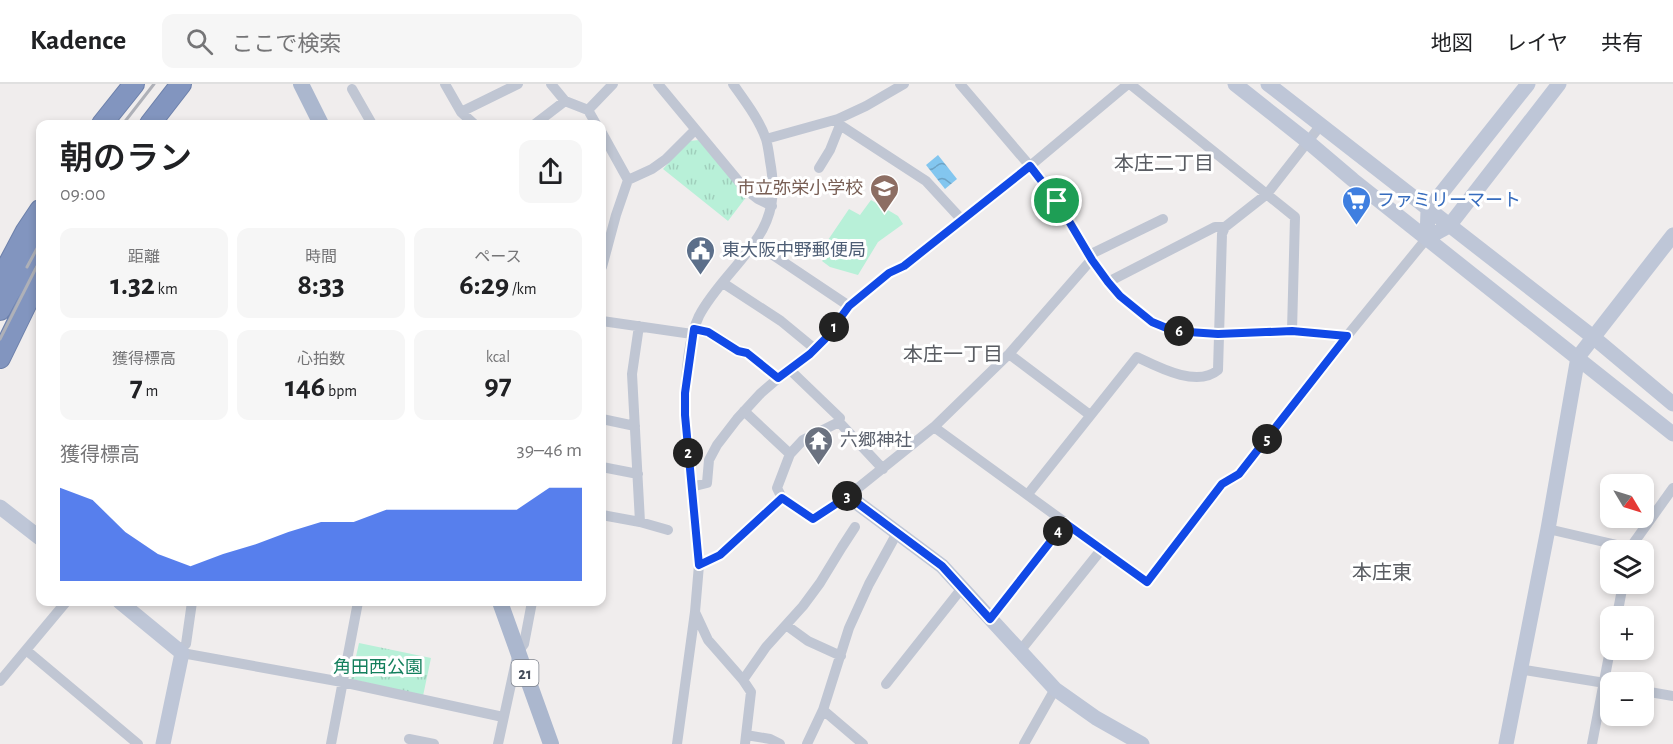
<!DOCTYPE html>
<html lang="ja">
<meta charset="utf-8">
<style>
body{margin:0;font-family:"Alegreya Sans","Noto Sans JP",sans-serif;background:#f6f6f6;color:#202124;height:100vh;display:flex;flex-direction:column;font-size:22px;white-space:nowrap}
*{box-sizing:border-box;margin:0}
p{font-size:20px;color:#757577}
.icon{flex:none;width:33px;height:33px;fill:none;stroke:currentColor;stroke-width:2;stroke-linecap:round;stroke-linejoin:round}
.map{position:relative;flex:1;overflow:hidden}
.drawer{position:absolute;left:36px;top:36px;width:570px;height:486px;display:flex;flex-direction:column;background:#fff;border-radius:12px;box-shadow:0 3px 9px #0003}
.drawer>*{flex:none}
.needle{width:39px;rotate:128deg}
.fabs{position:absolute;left:1600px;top:390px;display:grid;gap:12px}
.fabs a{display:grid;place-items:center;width:54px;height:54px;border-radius:12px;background:#fff;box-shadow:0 3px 9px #0003;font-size:30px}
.pin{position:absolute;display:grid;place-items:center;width:51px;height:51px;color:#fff;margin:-26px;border:3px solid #fff;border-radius:50%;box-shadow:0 2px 6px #0007}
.km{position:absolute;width:30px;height:30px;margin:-15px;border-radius:50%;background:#222;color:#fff;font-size:16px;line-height:30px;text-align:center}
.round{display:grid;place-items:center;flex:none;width:63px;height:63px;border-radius:12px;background:#f6f6f6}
.summary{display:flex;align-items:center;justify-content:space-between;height:102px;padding:0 24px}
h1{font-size:33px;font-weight:600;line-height:45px}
.metrics{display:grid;grid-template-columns:repeat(3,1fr);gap:9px;height:102px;padding:6px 24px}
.metrics div{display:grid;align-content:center;border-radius:12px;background:#f6f6f6;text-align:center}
.metrics b{font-size:30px;font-weight:600}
.metrics small{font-size:16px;font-weight:400}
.metrics p{font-size:16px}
.chart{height:168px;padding:12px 24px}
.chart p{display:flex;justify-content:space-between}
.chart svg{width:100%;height:108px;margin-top:6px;fill:#1149e6;opacity:.7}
header{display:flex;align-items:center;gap:36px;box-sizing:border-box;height:84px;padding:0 30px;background:#fff;border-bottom:2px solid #e0e0e0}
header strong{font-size:28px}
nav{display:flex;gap:33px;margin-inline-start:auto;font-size:21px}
.search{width:420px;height:54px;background:#f6f6f6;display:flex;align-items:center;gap:15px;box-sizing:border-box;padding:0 21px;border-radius:12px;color:#757577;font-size:22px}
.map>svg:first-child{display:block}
.park{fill:url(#park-tufts)}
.garden{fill:#b8f0d8}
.water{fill:url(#water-waves)}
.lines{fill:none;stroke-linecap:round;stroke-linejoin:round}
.highway-casing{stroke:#6d80aa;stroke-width:22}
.street{stroke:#c0c6d3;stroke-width:10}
.secondary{stroke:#bec6d7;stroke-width:15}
.primary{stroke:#abb7ce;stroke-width:16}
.highway{stroke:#8295bf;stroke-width:20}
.rail{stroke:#afb1b8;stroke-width:3}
.route-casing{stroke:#fff;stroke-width:12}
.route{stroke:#1149e6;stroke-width:8}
.labels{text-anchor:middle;stroke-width:6;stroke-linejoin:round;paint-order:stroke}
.shield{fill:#fff;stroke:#7d828c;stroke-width:1.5}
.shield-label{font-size:16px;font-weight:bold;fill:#454d5b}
.education-label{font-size:18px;fill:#785e54;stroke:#fff;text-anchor:end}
.shop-label{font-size:18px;fill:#366cbe;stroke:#fff;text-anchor:start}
.service-label{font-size:18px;fill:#4e5e75;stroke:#fff;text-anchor:start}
.worship-label{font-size:18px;fill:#5b616d;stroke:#fff;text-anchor:start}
.park-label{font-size:18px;fill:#137f5c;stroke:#fff}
.neighbourhood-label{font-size:20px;fill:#595c62;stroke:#fff}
</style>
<header>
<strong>Kadence</strong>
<div class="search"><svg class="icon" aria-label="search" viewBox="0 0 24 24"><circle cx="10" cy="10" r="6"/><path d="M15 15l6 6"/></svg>ここで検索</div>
<nav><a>地図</a><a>レイヤ</a><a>共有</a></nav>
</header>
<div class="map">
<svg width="1673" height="660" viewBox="0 0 1673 660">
<defs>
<pattern id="park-tufts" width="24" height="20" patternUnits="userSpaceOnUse" patternTransform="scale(1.5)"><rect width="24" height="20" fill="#b8f0d8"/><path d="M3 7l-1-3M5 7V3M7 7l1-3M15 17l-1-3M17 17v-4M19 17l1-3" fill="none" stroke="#a0cfbc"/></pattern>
<pattern id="water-waves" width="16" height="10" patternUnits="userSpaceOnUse" patternTransform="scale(1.5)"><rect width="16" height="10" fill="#83c6ef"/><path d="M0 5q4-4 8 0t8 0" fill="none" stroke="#6da3c5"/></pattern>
</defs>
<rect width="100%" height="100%" fill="#f0eded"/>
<path class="park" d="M 699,56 L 747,112 L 728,137 L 663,85 L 689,57 Z
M 359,559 L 431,574 L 423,612 L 351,595 Z"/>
<path class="garden" d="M 871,116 L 898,132 L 903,140 L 878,158 L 858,191 L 830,183 L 822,177 L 835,161 L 828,156 L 849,125 L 860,131 Z"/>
<path class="water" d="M 938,71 L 957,95 L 945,105 L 926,81 Z"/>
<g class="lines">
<defs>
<path id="highway" d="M 102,40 L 134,0
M 150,40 L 181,0
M 0,196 L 26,147 L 40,126
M 0,226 L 40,152
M 0,274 L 40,192"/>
</defs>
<use href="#highway" class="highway-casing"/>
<path class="street" d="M 445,0 L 461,28 L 474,40
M 551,0 L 565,17 L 588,26 L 596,40
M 658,0 L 745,105 L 758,115 L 772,122
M 960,0 L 1030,82 L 1057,117 L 1092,175 L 1108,198 L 1120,212 L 1152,238 L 1174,247 L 1218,250 L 1292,247 L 1347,252
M 1130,0 L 1295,133 L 1292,247
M 352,5 L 372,40
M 588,26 L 613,0
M 461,28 L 518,0
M 838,35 L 840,41 L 926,97 L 962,136
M 535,40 L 565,17
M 602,49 L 628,96 L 616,131 L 602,183
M 766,55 L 838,35 L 866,22 L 904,0
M 819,84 L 830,66 L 840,41
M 628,96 L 652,85 L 666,75 L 695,46
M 755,159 L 849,222
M 1089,171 L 1163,135
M 1108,198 L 1215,143 L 1225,143 L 1267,110 L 1320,42
M 723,199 L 781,237 L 815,265
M 602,237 L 692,250
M 639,242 L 632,290 L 640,438
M 694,245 L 708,248 L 738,267 L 747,269 L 778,294
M 1009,270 L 1090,331
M 789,285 L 840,334 L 839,338 L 883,385
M 744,327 L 790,370
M 602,335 L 635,342
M 934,343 L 1009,270 L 1092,175
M 602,383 L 638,390
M 691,403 L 707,399 L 709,376 L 717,361 L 737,335 L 761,309 L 789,285 L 810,270 L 825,255 L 849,222 L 889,189 L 904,182 L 962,136 L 1030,82 L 1128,0
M 1028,410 L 1137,273 C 1158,283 1197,304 1218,286 L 1222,150 L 1225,143
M 782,414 L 777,404 L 790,370 L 803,356 L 839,338
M 602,431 L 640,438 L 668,446
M 1548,445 L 1630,464
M 1629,466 L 1630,464 L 1673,404
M 699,481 L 720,471 L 782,414 L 813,435 L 848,412 L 934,343 L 1147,498 L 1223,400 L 1239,390 L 1347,252 L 1427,154
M 695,528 L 708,556 L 743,596 L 751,608 L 745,660
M 1617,532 L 1623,500
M 990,535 L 1064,439
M 786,541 L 808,557 L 841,572
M 26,566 L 138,660
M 180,566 L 186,560 L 192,518
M 1020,567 L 1101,466
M 182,569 L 342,598 L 503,633
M 1519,585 L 1611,600
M 743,596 L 766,563 L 803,522 L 820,499 L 842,463 L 855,443
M 0,597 L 66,518
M 886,600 L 962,504
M 1644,607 L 1673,612
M 823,626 L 863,660
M 746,651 L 770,655 L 780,660
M 409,655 L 434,660
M 331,660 L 358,518
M 498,660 L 518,568 L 524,560 L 532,518
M 677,660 L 695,528 L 699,481 L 685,331 C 685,303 687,257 699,232 C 713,205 737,184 754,159 C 773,133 776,109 770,77 C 769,70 768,62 766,55 C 759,35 745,17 733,0
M 807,660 L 823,626 L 849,544 L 869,500 L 897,449
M 1024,660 L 1055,605
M 1592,660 L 1611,561"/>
<path class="secondary" d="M 1235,0 L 1307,57 L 1353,96 L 1673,350
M 1268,0 L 1593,253 L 1673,320
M 1427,154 L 1449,142 L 1559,0
M 1427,154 L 1428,126 L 1528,0
M 848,412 L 942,482 L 1055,605 L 1096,634 L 1142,660
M 0,423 L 40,454
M 120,518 L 182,569 L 163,660
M 1506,660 L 1548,445 L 1578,273 L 1673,151"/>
<path class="primary" d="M 301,0 L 321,40
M 500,518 L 551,660"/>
<use href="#highway" class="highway"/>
<path class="rail" d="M 123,40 L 154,0
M 27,183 L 40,159
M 0,255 L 40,176"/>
</g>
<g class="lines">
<defs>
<path id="route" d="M 1030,82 L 1057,117 L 1092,176 L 1108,198 L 1120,212 L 1152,238 L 1174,247 L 1218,250 L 1292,247 L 1347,252 L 1239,390 L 1222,400 L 1147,498 L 1065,439 L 990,535 L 942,482 L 848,412 L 813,435 L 782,414 L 720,471 L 699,481 L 685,331 L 685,309 L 694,245 L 708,248 L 738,267 L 747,269 L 778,294 L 810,270 L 825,255 L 849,222 L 889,189 L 904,182 Z"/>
</defs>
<use href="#route" class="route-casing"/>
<use href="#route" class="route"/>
</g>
<defs>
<symbol id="school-pin" viewBox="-11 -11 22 30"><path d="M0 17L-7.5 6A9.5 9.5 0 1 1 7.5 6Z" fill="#8d6e63" stroke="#fff"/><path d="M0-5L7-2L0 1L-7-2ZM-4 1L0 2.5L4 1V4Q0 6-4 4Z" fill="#fff"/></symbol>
<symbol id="supermarket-pin" viewBox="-11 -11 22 30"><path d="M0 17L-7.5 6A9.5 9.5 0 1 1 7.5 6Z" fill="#3f7fe0" stroke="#fff"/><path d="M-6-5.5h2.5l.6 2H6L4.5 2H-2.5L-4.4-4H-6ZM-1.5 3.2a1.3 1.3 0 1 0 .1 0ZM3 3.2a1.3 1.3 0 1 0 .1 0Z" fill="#fff"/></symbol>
<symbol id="civic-pin" viewBox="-11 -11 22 30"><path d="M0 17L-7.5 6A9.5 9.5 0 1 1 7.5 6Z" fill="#5c6f8a" stroke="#fff"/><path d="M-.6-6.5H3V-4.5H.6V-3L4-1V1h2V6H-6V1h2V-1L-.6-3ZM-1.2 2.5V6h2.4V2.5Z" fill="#fff"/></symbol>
<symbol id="temple-pin" viewBox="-11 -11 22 30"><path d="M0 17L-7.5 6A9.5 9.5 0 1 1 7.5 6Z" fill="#6b7280" stroke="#fff"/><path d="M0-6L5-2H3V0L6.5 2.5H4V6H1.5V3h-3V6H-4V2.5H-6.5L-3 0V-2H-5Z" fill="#fff"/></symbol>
</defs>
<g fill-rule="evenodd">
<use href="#school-pin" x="868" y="88" width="33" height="45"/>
<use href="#supermarket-pin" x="1340" y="100" width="33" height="45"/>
<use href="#civic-pin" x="684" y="150" width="33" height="45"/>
<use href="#temple-pin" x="802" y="340" width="33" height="45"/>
</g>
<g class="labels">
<rect class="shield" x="511.5" y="576" width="27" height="26" rx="4.5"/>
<g class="shield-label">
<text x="525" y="595">21</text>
</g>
<g class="education-label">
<text x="863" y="110">市立弥栄小学校</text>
</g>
<g class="shop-label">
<text x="1377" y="122">ファミリーマート</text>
</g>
<g class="service-label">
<text x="722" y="172">東大阪中野郵便局</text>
</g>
<g class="worship-label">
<text x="840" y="362">六郷神社</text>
</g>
<g class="park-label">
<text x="378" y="589">角田西公園</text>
</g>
<g class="neighbourhood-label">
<text x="1164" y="86">本庄二丁目</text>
<text x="953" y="277">本庄一丁目</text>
<text x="1382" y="495">本庄東</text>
</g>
</g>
</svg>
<div class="fabs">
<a><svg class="needle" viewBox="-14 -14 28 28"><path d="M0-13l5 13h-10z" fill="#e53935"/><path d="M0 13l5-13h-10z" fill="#757577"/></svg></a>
<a><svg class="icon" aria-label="layers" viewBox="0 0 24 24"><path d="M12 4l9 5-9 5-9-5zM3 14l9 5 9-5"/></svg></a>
<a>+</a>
<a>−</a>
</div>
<div class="pin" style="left:1057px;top:117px;background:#1e9e55"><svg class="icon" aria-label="arrive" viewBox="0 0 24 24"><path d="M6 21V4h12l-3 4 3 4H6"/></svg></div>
<b class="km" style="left:834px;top:243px">1</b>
<b class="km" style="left:688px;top:369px">2</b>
<b class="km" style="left:847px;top:412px">3</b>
<b class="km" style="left:1058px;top:447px">4</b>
<b class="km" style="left:1267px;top:355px">5</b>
<b class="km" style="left:1179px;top:247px">6</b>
<section class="drawer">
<div class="summary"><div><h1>朝のラン</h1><p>09:00</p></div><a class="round"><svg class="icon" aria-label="share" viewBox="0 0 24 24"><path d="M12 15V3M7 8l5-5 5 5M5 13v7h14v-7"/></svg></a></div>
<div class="metrics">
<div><p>距離</p><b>1.32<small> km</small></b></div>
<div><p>時間</p><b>8:33</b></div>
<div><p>ペース</p><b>6:29<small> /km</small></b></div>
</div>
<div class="metrics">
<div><p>獲得標高</p><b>7<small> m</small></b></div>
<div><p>心拍数</p><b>146<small> bpm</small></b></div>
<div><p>kcal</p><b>97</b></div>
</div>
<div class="chart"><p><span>獲得標高</span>39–46 m</p>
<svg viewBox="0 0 160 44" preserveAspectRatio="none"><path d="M0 44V6L10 11L20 24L30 33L40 38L50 33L60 29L70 24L80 20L90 20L100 15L110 15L120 15L130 15L140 15L150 6L160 6V44z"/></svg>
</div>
</section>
</div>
